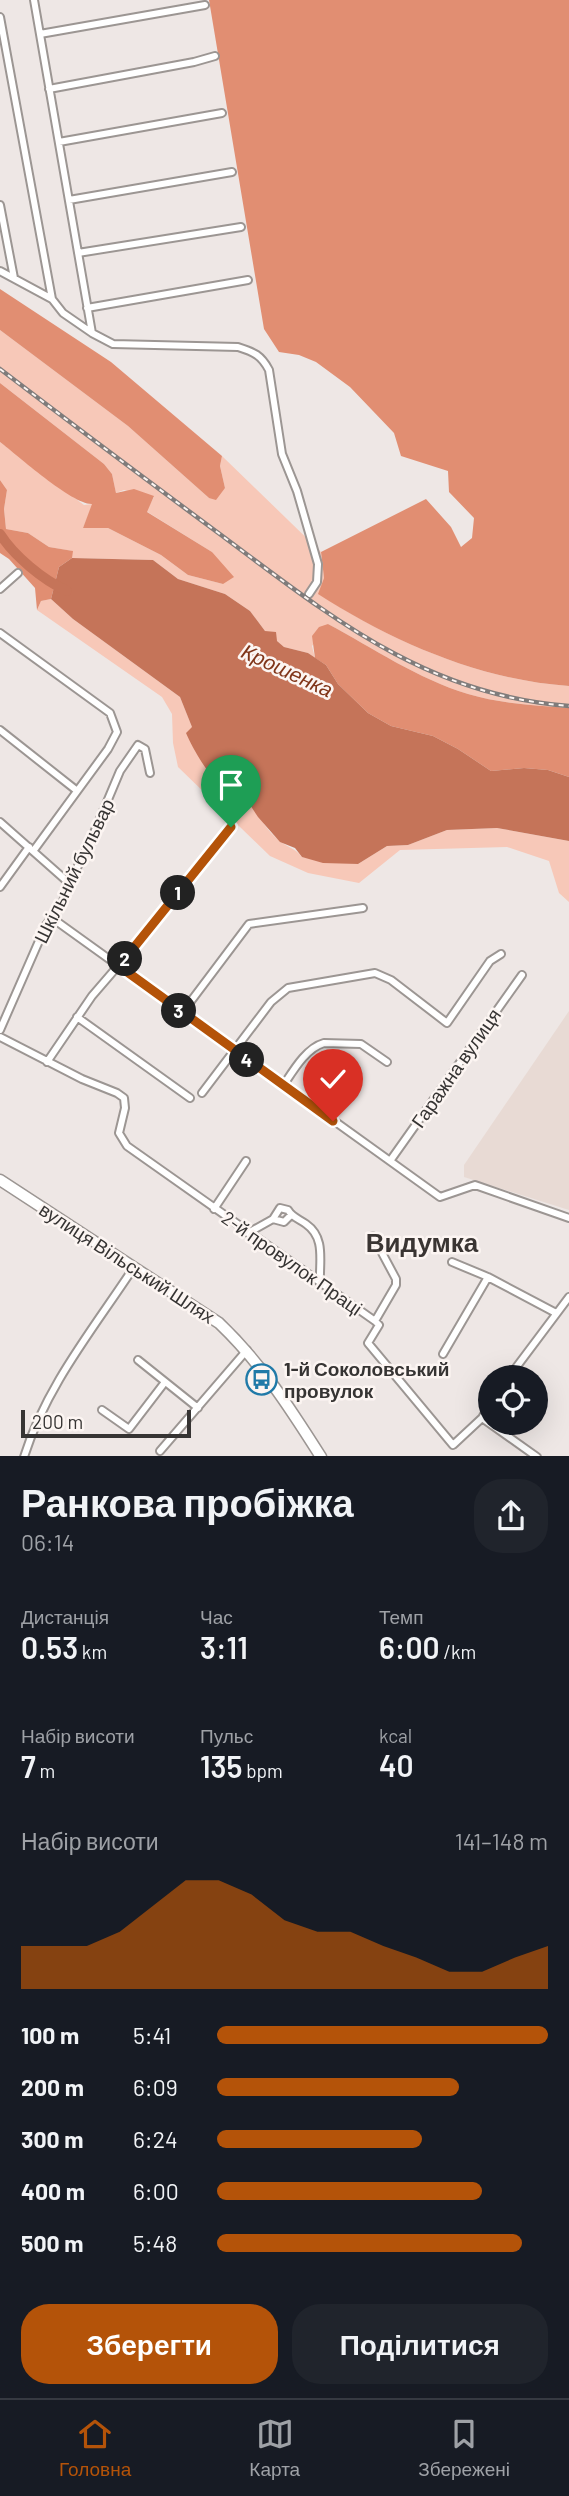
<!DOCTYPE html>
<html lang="uk">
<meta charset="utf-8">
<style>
body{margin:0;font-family:Barlow,sans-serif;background:#20242c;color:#f1f3f6;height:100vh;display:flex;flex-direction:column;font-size:26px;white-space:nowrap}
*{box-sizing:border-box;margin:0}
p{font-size:23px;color:#9ea1a6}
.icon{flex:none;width:38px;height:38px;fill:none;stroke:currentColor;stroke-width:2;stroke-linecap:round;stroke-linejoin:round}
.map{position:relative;height:1456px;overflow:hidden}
.panel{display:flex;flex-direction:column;background:#171b24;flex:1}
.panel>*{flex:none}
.buttons{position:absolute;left:478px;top:1365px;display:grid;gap:14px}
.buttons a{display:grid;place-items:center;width:70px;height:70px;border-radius:50%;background:#171b24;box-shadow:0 7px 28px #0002;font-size:35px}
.scale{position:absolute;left:21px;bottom:18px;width:170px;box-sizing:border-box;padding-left:7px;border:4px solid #363433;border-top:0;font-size:19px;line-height:24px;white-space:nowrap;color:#363433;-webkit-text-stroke:5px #fcf5f2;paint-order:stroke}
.pin{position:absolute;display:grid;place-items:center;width:60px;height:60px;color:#fff;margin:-72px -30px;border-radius:50% 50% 50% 0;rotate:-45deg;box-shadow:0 0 7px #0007}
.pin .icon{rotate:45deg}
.km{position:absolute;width:35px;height:35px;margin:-18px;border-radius:50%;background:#222;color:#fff;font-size:19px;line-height:35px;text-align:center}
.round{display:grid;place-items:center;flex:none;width:74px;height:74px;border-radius:28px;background:#20242c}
.summary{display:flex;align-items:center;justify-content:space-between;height:119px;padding:0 21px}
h1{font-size:38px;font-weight:600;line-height:52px}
.stats{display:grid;grid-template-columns:repeat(3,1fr);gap:10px;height:119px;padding:7px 21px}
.stats div{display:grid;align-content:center}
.stats b{font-size:30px;font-weight:600}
.stats small{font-size:19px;font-weight:400}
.stats p{font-size:19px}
.chart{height:196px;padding:14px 21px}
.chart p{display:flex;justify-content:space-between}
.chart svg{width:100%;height:126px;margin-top:7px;fill:#b45309;opacity:.7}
.button{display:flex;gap:14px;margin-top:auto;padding:14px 21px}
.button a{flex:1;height:80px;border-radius:28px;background:#b45309;color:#fff;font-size:28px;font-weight:600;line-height:80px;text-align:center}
.button a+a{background:#20242c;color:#f1f3f6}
ul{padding:0 21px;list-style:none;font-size:23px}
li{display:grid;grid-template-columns:112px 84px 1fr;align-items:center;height:52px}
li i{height:18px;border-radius:9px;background:#b45309}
.menu{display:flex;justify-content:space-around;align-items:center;height:98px;border-top:2px solid #363941;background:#171b24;font-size:19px;color:#9ea1a6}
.menu a{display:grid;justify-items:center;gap:4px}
.menu .selected{color:#b45309}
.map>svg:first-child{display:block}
.built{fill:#e8dad4}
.green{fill:#f7c8b8}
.forest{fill:#e18e72}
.water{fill:#c57459}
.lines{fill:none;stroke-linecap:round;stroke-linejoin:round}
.river{stroke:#c57459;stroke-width:10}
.street-casing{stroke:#9c9693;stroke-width:10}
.secondary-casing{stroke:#9c9693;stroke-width:13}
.street{stroke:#fff;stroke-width:6}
.secondary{stroke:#fff;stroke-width:10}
.rail-casing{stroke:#807c7b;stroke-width:4.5}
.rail{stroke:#fcf5f2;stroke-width:2;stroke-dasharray:5;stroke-linecap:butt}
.route-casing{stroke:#fff;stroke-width:14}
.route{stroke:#b45309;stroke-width:9}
.labels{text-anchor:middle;stroke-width:5;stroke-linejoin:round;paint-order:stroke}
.street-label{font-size:19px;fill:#363433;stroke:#fcf5f2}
.poi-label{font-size:19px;font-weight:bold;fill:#363433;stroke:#fcf5f2;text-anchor:start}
.water-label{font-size:21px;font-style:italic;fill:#803519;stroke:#fcf5f2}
.district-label{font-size:26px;font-weight:bold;fill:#3a3533;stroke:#fcf5f2}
</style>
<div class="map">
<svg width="569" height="1457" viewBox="0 0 569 1457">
<rect width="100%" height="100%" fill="#eee7e5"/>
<path class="built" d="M 569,1011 L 569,1210 L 464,1177 L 464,1165 Z"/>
<path class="green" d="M 0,330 L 128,426 L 209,498 L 225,488 L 220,466 L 222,456 L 321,552 L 324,578 L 319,594 C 393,642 480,680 569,686 L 569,708 C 535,705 501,704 468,694 C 418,679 373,648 328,624 L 312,646 L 315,658 L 308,653 L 284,647 L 265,631 L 250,611 L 225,594 L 178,579 L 153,560 L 72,558 L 72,551 L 49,547 L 28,533 L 6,529 L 4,509 L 7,490 L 0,480 L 0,442 L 84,505 L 93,504 L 83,528 L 108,528 L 161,555 L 188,575 L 223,584 L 212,552 L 146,511 L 154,497 L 124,490 L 116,493 L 112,474 L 104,464 L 0,383 Z
M 51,599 L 73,619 L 180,697 L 214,781 C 252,783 253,821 280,841 C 288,848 294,847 302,857 L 358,864 L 387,846 L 408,845 L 447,830 L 497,828 L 569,841 L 569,902 L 559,893 L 549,861 L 507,847 L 400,850 L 359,883 L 308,873 L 270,856 L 178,767 L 173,743 L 172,714 L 162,697 L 37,610 L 41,601 Z"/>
<path class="forest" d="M 209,0 L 569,0 L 569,686 C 480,680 393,642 318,594 L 324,578 L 321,552 L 426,499 L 451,527 L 461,547 L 472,538 L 474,518 L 449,492 L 448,471 L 401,456 L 394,433 L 350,387 L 316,362 L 299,355 L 279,352 L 264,329 Z
M 0,289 L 111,362 L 222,456 L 220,466 L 225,488 L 216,500 L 209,498 L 128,426 L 0,330 Z
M 0,383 L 104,464 L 112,474 L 116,493 L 134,489 L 154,496 L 147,512 L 212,552 L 234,577 L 223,584 L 188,575 L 161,555 L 108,528 L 83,528 L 92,504 C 73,505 17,455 0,442 Z
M 0,480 L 7,490 L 4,509 L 6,529 L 28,533 L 49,547 L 73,551 L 72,558 L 59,567 L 51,599 L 41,601 L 37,610 L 35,588 L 9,559 L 0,553 Z
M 328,624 C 373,648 418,679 468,694 C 501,704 535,705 569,708 L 569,777 L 548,770 L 524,768 L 491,771 L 458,749 L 433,736 L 391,726 L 368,713 L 338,684 L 326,665 L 315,658 L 312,636 L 319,627 Z"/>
<path class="water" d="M 72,558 L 153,560 L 178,579 L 225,594 L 250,611 L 265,631 L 276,632 L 277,641 L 284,647 L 308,653 L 326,665 L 338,684 L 368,713 L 391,726 L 433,736 L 458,749 L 491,771 L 524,768 L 548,770 L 569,777 L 569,841 L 497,828 L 447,830 L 408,845 L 387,846 L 358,864 L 323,863 L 302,857 L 295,848 L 280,842 L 258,817 L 239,788 L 228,782 L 222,785 C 209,778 192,747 186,733 L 192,727 L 180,697 L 73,619 L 51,599 L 59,567 Z"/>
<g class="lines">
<path class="river" d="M 0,534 C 14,556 43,580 67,591"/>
<defs>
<path id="street" d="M 34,0 L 92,333
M 0,17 L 52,299 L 63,313 L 92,333 L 113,344 L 238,347 C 254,352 261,355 269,370 L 282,454 L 297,491 L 318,564 L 317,582 L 309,594
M 40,34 L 205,5
M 49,89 L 194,62 L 215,56
M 59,142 L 222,113
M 69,200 L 232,172
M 0,205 L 14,278
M 78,253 L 241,227
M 0,271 L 52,299
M 87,308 L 248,280
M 0,589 L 18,573
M 0,633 L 110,713 L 117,732 L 108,749 L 34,850
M 0,730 L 76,790
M 0,822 L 69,883
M 0,887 L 29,847
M 52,918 L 440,1197 L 475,1185 L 569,1218
M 182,1013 L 249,924 L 363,908
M 77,1017 L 190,1098
M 0,1030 L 46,925 L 62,904 L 69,883 L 88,847 L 120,771 L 138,745 L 145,749 L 150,773
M 0,1037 L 82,1079 L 117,1093 L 124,1098 L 125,1108 L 119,1133 L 127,1146 L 375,1321 L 379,1325 L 368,1343 L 453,1445 L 482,1418
M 47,1062 L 92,996 L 161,916 L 231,827
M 283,1086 C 293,1071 306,1048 324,1043 L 361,1044 L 387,1062
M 202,1093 L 271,1002 L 288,988 L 375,973 L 391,980 L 447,1023 L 490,961 L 501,954
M 390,1161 L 522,975
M 214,1209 L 246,1161
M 273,1219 L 284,1222 L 291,1215
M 248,1233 L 273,1219 L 280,1208 L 288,1210 C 292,1217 299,1219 306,1224 C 326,1238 319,1261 320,1283
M 373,1236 L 396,1279 L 396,1285 L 375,1321
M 452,1262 L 488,1277 L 556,1313
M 443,1354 L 488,1277
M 138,1360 L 198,1408
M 509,1377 L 569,1297
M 490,1404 L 482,1418 L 537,1457
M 102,1410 L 129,1429 L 165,1382
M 160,1451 L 247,1350
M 24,1457 C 46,1386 94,1328 134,1267"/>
<path id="secondary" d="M 0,1180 L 219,1323 C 261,1363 290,1408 321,1457"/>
</defs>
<use href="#street" class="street-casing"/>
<use href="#secondary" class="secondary-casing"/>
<use href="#street" class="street"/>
<use href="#secondary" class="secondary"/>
<defs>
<path id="rail" d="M 0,369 C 72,424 144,478 217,532 C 329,615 424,695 569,706"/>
</defs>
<use href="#rail" class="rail-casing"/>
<use href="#rail" class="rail"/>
</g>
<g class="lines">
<defs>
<path id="route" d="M 231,827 L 119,966 L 333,1121"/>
</defs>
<use href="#route" class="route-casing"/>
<use href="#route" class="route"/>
</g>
<defs>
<symbol id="bus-ring" viewBox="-11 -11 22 22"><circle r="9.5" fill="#fcf5f2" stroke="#207aa8" stroke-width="1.5"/><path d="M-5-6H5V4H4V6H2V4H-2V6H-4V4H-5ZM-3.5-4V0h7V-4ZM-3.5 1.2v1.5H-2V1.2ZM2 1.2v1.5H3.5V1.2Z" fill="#207aa8"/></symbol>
</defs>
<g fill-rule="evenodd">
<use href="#bus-ring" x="244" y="1362" width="35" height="35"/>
</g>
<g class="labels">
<g class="street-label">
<text transform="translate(74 871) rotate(-64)" y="7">Шкільний бульвар</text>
<text transform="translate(456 1068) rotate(-55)" y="7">Гаражна вулиця</text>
<text transform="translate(127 1263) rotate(33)" y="7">вулиця Вільський Шлях</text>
<text transform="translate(292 1263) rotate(35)" y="7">2-й провулок Праці</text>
</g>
<g class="poi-label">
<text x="284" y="1376">1-й Соколовський<tspan x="284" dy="22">провулок</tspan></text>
</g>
<g class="water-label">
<text transform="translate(287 671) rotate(25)" y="7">Крошенка</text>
</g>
<g class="district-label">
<text x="422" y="1252">Видумка</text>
</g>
</g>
</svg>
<div class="buttons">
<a><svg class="icon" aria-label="locate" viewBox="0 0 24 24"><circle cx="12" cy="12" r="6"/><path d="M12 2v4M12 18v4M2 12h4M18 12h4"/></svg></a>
</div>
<div class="scale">200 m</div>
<div class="pin" style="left:231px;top:827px;background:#1e9e55"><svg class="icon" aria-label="arrive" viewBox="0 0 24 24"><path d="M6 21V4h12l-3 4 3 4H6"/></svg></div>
<div class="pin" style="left:333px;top:1121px;background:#d93025"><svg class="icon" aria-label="check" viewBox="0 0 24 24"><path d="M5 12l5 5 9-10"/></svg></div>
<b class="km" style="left:178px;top:893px">1</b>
<b class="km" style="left:125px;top:959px">2</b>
<b class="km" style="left:179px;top:1011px">3</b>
<b class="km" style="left:247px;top:1060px">4</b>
</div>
<section class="panel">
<div class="summary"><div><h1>Ранкова пробіжка</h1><p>06:14</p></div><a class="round"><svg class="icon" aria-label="share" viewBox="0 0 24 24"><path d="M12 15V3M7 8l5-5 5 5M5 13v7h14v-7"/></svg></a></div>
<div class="stats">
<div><p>Дистанція</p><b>0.53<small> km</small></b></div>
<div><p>Час</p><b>3:11</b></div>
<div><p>Темп</p><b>6:00<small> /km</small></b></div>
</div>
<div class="stats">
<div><p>Набір висоти</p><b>7<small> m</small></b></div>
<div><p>Пульс</p><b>135<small> bpm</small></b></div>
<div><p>kcal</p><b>40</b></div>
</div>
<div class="chart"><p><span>Набір висоти</span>141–148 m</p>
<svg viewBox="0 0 160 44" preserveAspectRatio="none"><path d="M0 44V29L10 29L20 29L30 24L40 15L50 6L60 6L70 11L80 20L90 24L100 24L110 29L120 33L130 38L140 38L150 33L160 29V44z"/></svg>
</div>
<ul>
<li><b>100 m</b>5:41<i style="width:100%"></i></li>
<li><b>200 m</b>6:09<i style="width:73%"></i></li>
<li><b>300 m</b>6:24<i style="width:62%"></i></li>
<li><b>400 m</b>6:00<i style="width:80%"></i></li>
<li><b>500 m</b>5:48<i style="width:92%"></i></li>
</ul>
<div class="button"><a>Зберегти</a><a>Поділитися</a></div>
</section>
<nav class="menu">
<a class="selected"><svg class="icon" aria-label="home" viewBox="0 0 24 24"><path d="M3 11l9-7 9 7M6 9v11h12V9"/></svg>Головна</a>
<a><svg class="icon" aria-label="map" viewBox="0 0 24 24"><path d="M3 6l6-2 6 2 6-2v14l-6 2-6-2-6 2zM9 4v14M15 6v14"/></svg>Карта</a>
<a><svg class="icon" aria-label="saved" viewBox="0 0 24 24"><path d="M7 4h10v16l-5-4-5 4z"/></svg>Збережені</a>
</nav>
